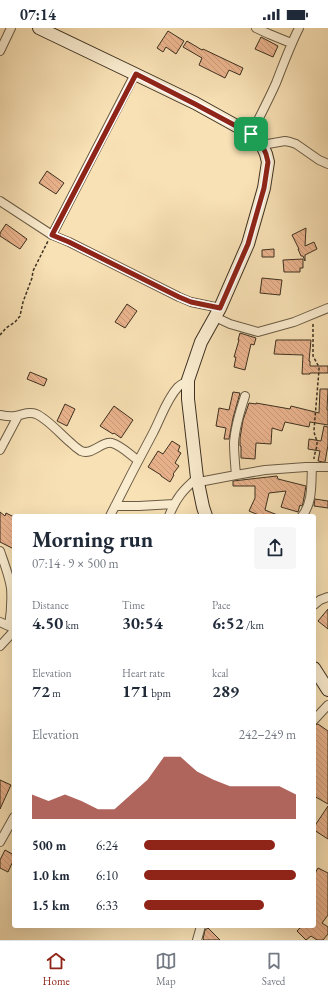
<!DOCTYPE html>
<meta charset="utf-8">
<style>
body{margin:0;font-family:"EB Garamond",serif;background:#f6f6f7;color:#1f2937;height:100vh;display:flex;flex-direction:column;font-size:15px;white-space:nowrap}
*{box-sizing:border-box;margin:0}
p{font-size:13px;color:#747a83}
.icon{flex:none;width:22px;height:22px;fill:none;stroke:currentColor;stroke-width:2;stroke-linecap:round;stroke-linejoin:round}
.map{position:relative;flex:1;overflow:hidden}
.details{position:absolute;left:12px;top:486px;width:304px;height:414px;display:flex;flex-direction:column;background:#fff;border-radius:4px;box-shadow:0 4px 16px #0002}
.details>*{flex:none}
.pin{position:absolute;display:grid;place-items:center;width:34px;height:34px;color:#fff;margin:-17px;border-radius:8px;box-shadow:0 2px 6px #0006}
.round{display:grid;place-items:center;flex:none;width:42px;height:42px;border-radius:4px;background:#f6f6f7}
.head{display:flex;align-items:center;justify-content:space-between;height:68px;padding:0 20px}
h1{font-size:22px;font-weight:700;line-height:30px}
.figures{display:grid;grid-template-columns:repeat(3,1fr);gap:6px;height:68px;padding:4px 20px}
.figures div{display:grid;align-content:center}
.figures b{font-size:17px;font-weight:700}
.figures small{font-size:11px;font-weight:400}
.figures p{font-size:11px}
.chart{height:112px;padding:8px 20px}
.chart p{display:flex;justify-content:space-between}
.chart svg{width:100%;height:72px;margin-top:4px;fill:#8f2418;opacity:.7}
ul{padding:0 20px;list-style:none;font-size:13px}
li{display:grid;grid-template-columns:64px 48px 1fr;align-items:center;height:30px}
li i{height:10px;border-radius:5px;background:#8f2418}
.status{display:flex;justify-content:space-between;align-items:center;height:28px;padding:0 20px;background:#fff;direction:ltr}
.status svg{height:11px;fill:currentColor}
.dock{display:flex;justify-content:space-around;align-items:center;height:56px;border-top:1px solid #e0e1e3;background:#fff;font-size:11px;color:#747a83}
.dock a{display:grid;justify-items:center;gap:2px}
.dock .current{color:#8f2418}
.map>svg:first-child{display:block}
.building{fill:url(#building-back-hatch);stroke:#3c3020}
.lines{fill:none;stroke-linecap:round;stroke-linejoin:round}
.street-casing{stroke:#6b5c45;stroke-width:10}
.secondary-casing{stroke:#3c3020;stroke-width:14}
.path{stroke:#3c3020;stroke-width:1.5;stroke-dasharray:3 2;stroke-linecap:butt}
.street{stroke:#faeccf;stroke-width:8}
.secondary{stroke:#faeccf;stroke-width:12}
.route-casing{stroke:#fff;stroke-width:8}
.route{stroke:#8f2418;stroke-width:5}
</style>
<div class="status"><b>07:14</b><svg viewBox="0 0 49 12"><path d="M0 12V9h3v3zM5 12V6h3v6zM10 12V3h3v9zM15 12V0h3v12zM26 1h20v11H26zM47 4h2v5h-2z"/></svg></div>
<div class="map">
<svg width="328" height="912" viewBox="0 0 328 912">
<defs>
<pattern id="building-back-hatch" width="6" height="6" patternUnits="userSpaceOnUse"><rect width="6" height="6" fill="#ebb48e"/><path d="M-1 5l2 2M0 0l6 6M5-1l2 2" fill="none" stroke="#ca9b7a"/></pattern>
</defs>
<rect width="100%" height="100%" fill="#f8e1b5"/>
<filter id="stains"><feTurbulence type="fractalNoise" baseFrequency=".005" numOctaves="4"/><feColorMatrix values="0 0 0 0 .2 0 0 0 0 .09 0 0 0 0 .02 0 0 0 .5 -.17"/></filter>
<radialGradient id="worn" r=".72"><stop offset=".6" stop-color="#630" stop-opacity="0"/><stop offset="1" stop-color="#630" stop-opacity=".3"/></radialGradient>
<path class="building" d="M 168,3 L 184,13 L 176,26 L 166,19 L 163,24 L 157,20 Z
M 261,9 L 278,18 L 273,29 L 255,21 Z
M 187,13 L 202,22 L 203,21 L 243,40 L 240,47 L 229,42 L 225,50 L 199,37 L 202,30 L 183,19 Z
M 47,143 L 64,155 L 56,166 L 39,155 Z
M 6,196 L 27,211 L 20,221 L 0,208 L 0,205 Z
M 306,200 L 305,218 L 314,214 L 317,221 L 305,227 L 305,233 L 303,228 L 301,228 L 298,221 L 299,221 L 292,207 Z
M 274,221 L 274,229 L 262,229 L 262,222 Z
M 303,231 L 303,240 L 300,240 L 300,244 L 284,244 L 283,232 Z
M 262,250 L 282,252 L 280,267 L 260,265 Z
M 127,276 L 137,283 L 125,300 L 115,294 Z
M 240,305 L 256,310 L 254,317 L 251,316 L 245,342 L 234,339 L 236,329 L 234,329 L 239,312 L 238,312 Z
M 276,312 L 311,312 L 309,333 L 310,333 L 310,338 L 328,338 L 328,345 L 310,345 L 310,346 L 302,346 L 303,327 L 274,326 Z
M 30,344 L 47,351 L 44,358 L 27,351 Z
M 320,361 L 328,361 L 327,382 L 328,382 L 328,397 L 310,394 L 309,399 L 285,394 L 282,403 L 272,400 L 271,416 L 256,415 L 255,431 L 241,430 L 241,418 L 240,418 L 240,410 L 243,392 L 249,375 L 256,376 L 256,375 L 290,381 L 291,378 L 319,385 Z
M 233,364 L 240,365 L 233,390 L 229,411 L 224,411 L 226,400 L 216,398 L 219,380 L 229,382 Z
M 65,376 L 75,381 L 67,398 L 57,393 Z
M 114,378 L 133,392 L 121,410 L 114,405 L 113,406 L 100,398 Z
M 324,398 L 328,399 L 328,417 L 325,434 L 323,434 L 318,433 L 320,423 L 308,421 L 309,411 L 321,413 Z
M 172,413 L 180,418 L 178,423 L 181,425 L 175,435 L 179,438 L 173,446 L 174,447 L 170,454 L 161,448 L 161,447 L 148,439 L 158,423 L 163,426 Z
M 277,448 L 278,451 L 306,458 L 303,475 L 302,478 L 300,477 L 298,484 L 281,479 L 286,463 L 269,465 L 265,482 L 280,488 L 261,488 L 249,483 L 255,470 L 255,458 L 233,458 L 233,453 Z
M 315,471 L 328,473 L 328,480 L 314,478 Z
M 0,484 L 5,488 L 6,485 L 14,489 L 14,521 L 0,514 Z
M 328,581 L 328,601 L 318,593 Z
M 318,696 L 328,703 L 328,776 L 314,768 L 314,697 Z
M 0,752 L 11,757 L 0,781 Z
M 328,778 L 328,811 L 314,802 L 314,799 Z
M 5,822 L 14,827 L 14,831 L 8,844 L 0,840 L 0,832 Z
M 318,840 L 328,845 L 328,887 L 322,895 L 328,899 L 328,906 L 323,912 L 317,912 L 311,908 L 306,912 L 297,903 L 302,898 L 314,898 L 314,847 Z
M 208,900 L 220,912 L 204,912 L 203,911 L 205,902 Z"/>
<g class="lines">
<defs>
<path id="street" d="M 256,0 L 269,6 L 291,15
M 0,23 L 11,0
M 251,106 C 259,90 268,73 276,55 C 283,37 290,18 299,0
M 262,117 L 285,113 L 290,114 L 296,116 L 319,132 L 328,136
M 0,173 L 52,207 L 69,214 L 179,269 L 191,274 L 220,280
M 52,207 L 135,46
M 215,289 L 230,296 L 258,304 L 294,294 L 328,280
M 0,387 C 5,388 10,389 15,388 C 23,387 28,383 36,386 C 48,391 61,407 71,415 C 74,418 78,421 81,423 C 92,428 101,413 112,415 C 122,418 130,427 138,432
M 0,422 L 18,388
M 236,447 C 235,436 234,425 234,415 C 235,399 240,383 245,368
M 199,454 L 236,447 L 265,442 L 306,439 L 328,439
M 115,478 L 139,478 L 174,476
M 110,488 C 124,460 138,433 153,405 C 161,390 166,372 178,359 C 181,356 185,355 188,352
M 169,488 C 176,470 183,462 197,450
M 302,488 C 313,475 311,455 312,439
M 0,523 C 4,535 9,547 11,560 C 12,573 11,585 9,598
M 314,577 L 320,572 L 328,569
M 0,594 L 13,600
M 0,618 L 14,603
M 314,692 L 328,677
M 0,814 L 14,789
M 197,912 L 201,898"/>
<path id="secondary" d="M 39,0 L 135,46 L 195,75 L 251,106 L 262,117 L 266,126 L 268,134 L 264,160 L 248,216 L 220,280 L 201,314 L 188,352 L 188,371 L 197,450 L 203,479 L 206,488
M 314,640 L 328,662"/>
</defs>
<use href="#street" class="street-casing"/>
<use href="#secondary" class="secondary-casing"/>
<path class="path" d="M 313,296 L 313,328 L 319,339 L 319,342 L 314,402 C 314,407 317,411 317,415 C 317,421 314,426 314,431
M 0,307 L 6,300 L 15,294 L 20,288 L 23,274 L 32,250 L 33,243 L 48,213"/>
<use href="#street" class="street"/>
<use href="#secondary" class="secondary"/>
</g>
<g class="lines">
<defs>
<path id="route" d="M 136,46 L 195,76 L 251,106 L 262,117 L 266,126 L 268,134 L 264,160 L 248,216 L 220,280 L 191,274 L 179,269 L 69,214 L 52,207 Z"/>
</defs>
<use href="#route" class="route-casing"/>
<use href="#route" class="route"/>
</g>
<rect width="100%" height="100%" filter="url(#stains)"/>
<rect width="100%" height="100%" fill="url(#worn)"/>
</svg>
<div class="pin" style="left:251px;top:106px;background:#1e9e55"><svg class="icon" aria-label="arrive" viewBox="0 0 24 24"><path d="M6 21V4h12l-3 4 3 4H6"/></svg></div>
<section class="details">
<div class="head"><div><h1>Morning run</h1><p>07:14 · 9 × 500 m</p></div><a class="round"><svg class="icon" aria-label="share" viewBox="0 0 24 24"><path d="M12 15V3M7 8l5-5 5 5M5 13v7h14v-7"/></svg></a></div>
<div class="figures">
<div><p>Distance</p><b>4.50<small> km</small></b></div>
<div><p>Time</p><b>30:54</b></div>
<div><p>Pace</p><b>6:52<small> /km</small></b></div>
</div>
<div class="figures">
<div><p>Elevation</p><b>72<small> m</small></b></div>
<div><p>Heart rate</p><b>171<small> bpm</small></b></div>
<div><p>kcal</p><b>289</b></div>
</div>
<div class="chart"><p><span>Elevation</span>242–249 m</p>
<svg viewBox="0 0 160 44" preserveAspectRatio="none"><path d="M0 44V29L10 33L20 29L30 33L40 38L50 38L60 29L70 20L80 6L90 6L100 15L110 20L120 24L130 24L140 24L150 24L160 29V44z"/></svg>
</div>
<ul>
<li><b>500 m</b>6:24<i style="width:86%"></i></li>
<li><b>1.0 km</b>6:10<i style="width:100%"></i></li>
<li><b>1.5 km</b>6:33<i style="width:79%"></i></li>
</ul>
</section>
</div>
<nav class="dock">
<a class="current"><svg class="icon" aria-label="home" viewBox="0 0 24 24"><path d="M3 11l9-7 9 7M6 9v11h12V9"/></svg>Home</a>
<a><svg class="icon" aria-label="map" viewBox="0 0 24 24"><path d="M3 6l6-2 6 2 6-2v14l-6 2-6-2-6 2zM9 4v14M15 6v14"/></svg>Map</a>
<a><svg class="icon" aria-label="saved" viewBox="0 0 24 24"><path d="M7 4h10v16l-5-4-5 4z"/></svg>Saved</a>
</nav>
